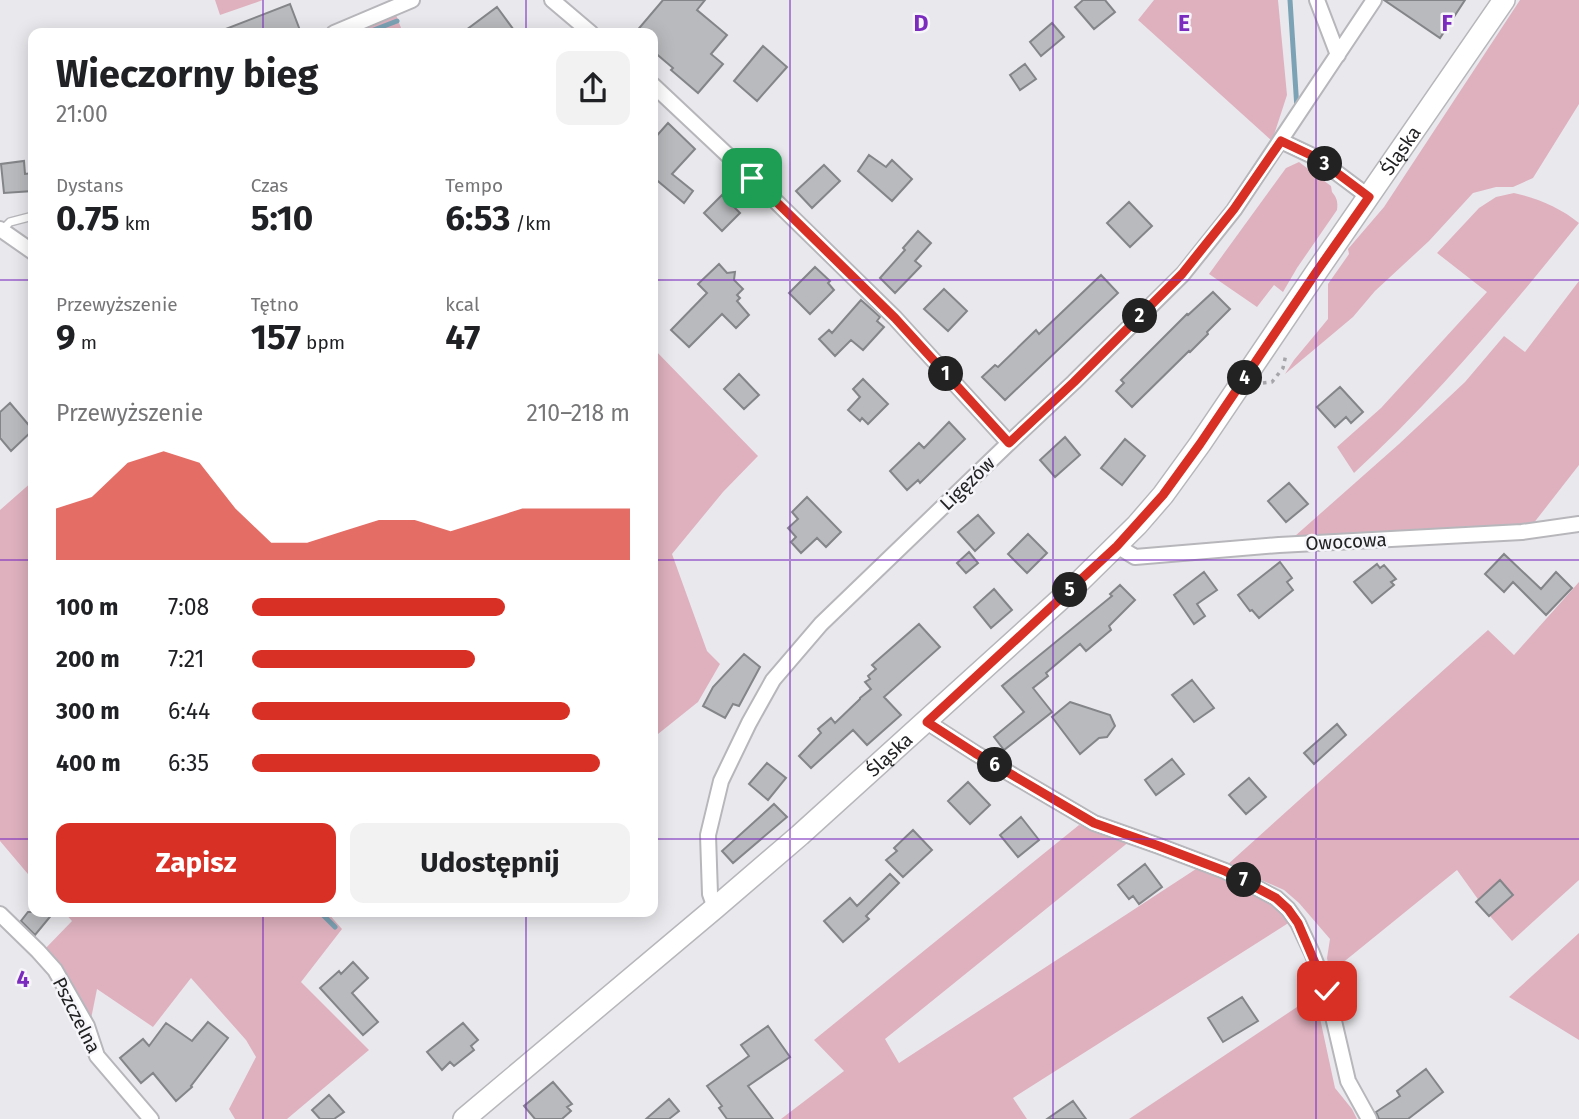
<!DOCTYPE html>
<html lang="pl">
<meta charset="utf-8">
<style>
body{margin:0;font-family:"Fira Sans",sans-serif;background:#f2f2f2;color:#202124;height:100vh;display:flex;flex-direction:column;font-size:26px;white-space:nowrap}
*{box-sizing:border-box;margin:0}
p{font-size:23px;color:#757577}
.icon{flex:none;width:38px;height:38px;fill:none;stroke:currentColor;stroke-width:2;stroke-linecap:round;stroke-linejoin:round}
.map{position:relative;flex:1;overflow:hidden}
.panel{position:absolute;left:28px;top:28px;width:630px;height:889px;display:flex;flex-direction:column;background:#fff;border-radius:14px;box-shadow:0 4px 18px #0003}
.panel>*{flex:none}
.pin{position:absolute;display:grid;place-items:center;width:60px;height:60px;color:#fff;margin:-30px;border-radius:14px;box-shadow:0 4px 10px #0006}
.km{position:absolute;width:35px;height:35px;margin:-18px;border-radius:50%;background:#222;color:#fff;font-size:19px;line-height:35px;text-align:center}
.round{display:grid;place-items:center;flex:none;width:74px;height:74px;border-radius:14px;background:#f2f2f2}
.overview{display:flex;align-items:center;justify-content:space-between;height:119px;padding:0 28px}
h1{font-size:38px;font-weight:700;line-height:52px}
.figures{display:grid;grid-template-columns:repeat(3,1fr);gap:10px;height:119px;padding:7px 28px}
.figures div{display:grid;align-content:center}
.figures b{font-size:35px;font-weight:700}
.figures small{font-size:19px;font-weight:400}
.figures p{font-size:19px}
.chart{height:196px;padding:14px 28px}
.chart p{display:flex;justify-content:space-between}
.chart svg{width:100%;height:126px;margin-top:7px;fill:#d93025;opacity:.7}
.action{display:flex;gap:14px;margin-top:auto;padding:14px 28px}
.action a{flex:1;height:80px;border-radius:14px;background:#d93025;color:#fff;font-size:28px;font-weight:700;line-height:80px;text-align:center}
.action a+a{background:#f2f2f2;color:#202124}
ul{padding:0 28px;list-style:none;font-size:23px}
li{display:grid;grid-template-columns:112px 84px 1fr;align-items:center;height:52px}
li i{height:18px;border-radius:9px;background:#d93025}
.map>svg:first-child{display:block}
.green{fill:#dfb1bf}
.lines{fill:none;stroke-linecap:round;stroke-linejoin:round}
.stream{stroke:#7ca3b5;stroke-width:5}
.building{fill:#b8babd;stroke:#838588;stroke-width:2}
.service-casing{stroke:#b7b7bb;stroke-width:10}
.minor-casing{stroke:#b7b7bb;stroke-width:18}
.secondary-casing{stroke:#b7b7bb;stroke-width:24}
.path{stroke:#a6a5a9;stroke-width:3.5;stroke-dasharray:3.5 5;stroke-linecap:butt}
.service{stroke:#fff;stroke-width:7}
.minor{stroke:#fff;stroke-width:14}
.secondary{stroke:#fff;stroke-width:21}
.route-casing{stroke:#fff;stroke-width:14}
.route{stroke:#d93025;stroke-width:9}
.grid{fill:none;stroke:#7b2cbf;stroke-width:2;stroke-opacity:0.55}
.labels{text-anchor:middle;stroke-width:5;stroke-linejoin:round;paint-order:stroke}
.street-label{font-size:19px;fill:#222123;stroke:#f6f6fa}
.grid-label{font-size:23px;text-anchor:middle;font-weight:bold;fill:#7b2cbf;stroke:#f6f6fa;stroke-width:5;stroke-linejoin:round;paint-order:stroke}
</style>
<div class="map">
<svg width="1579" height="1119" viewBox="0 0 1579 1119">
<rect width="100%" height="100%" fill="#e9e9ed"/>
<path class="green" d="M 215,0 L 263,0 L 220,15 Z
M 1154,0 L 1278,0 L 1287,95 L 1272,141 L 1138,20 Z
M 1520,0 L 1579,0 L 1579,104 L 1533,178 L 1513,187 L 1496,187 L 1473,193 L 1429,241 L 1375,291 L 1353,317 L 1285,374 L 1294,360 L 1328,319 L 1328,284 L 1349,254 L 1348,249 L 1384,207 Z
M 396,15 L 403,33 L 351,33 Z
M 1299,162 L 1331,186 L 1332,192 C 1337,198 1338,202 1337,210 L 1297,268 L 1283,292 L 1274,285 L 1257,307 L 1209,274 L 1286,168 Z
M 1514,193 C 1537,198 1561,208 1579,223 C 1508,311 1437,397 1354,473 L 1337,447 L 1381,408 L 1487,292 L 1437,253 L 1479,208 L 1496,197 Z
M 1579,281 L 1579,465 L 1533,524 L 1295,536 L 1399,444 L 1465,382 L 1504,336 L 1525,352 Z
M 653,348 L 758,456 L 723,492 L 672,554 L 707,651 L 720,664 L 698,702 L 653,738 Z
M 33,481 L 33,880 L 0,841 L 0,510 Z
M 1579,582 L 1579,880 L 1512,941 L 1490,916 L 1457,870 L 1330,973 L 1327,958 L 1330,939 L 1299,903 L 1284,890 L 1227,865 L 1488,630 L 1514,655 Z
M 1079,825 L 1130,841 L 885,1039 L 899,1063 L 1199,867 C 1228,881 1272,894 1290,922 L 1013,1098 L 1027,1119 L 781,1119 L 844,1071 L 814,1040 Z
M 64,912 L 327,912 L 342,929 L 301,982 L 369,1050 L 287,1119 L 235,1119 L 229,1109 L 256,1057 L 246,1040 L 191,978 L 153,1027 L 97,989 L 90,1024 L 43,951 L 72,921 Z
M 1579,933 L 1579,1040 L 1509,997 Z
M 1315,995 L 1335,1088 L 1352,1109 L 1357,1119 L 1129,1119 Z"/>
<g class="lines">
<path class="stream" d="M 1290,0 L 1297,109
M 366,33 L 397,21
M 320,912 L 335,927"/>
</g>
<path class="building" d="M 663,0 L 705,0 L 697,10 L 727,35 L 711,54 L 723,64 L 698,93 L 671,70 L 673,68 L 653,51 L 653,33 L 635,33 Z
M 1083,0 L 1105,0 L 1115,12 L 1094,29 L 1075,7 Z
M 1384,0 L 1465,0 L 1440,38 Z
M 290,4 L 301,33 L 218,33 L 218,32 Z
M 497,7 L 516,33 L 462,33 Z
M 1052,23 L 1064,37 L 1041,56 L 1030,42 Z
M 763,46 L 787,67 L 757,101 L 734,81 Z
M 1025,64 L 1036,79 L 1020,90 L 1010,75 Z
M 668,123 L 695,149 L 672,174 L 693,191 L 684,203 L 653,177 L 653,140 Z
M 869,155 L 886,167 L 892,160 L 912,179 L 892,201 L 858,171 Z
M 24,161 L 25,174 L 33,173 L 33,191 L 4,193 L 1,164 Z
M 824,165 L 840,181 L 812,208 L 796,191 Z
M 722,195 L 740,213 L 722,231 L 704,213 Z
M 1129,202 L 1152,226 L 1130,247 L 1107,223 Z
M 918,231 L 931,243 L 915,261 L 921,266 L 895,293 L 880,278 L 905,250 L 903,248 Z
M 719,264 L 727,273 L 735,272 L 734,280 L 743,289 L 737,295 L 740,298 L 737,301 L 749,315 L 736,328 L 722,314 L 689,347 L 671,330 L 707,293 L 698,284 Z
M 815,267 L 830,281 L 828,283 L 834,290 L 810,314 L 789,293 Z
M 1101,275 L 1118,293 L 1005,400 L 982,377 L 995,365 L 998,367 L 1036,330 L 1039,334 Z
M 944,289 L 967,311 L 948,331 L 924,309 Z
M 1213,292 L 1230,309 L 1207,332 L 1208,334 L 1190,352 L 1189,351 L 1132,407 L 1116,391 L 1124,383 L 1121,380 L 1187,314 L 1188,315 Z
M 861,300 L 880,317 L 877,321 L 884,327 L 863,350 L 851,340 L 835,356 L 819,339 L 829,330 L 832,333 Z
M 739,374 L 759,395 L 744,409 L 724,389 Z
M 863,379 L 888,404 L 868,424 L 862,418 L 860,421 L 848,410 L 860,397 L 853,389 Z
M 1340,387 L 1363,412 L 1351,423 L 1346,417 L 1335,427 L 1317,407 Z
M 10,403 L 33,430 L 11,451 L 0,438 L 0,412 Z
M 949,422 L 965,439 L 920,483 L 918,480 L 907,490 L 890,471 L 919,443 L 924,448 Z
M 1065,437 L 1080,455 L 1055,477 L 1040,460 Z
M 1125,439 L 1145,456 L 1122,485 L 1101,468 Z
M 1289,483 L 1308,504 L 1286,522 L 1268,501 Z
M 807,497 L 841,532 L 826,547 L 817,538 L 801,553 L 791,542 L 796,537 L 788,528 L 798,519 L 792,512 Z
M 978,515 L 994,533 L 975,551 L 958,532 Z
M 1028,534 L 1047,553 L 1027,573 L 1008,554 Z
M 969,552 L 978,563 L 966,573 L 957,563 Z
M 1504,554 L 1541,589 L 1556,572 L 1572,588 L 1546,615 L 1513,582 L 1504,592 L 1485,574 Z
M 1280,562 L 1292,578 L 1287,582 L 1293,590 L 1259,618 L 1252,610 L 1250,611 L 1238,595 Z
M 1377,564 L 1380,568 L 1384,565 L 1396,579 L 1391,582 L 1394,585 L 1372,603 L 1354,582 Z
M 1204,572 L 1217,590 L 1197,604 L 1205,616 L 1194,624 L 1174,595 Z
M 1120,585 L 1135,600 L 1109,626 L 1111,630 L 1086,651 L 1080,644 L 1046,673 L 1048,676 L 1033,688 L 1052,712 L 1004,750 L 994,737 L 1024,712 L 1002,686 L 1112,596 L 1110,594 Z
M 994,589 L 1012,610 L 991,628 L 974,607 Z
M 919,624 L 940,647 L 884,697 L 901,715 L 867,745 L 853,730 L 811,768 L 799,756 L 821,733 L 818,729 L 831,718 L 835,723 L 860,699 L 860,698 L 871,689 L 865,682 L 870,679 L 868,676 L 876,669 L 872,665 Z
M 744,654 L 760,667 L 739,706 L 733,704 L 725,718 L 703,706 L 713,687 Z
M 1192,680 L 1214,708 L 1194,722 L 1172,695 Z
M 1070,702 L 1110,715 L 1115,726 L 1107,737 L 1099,738 L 1080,754 L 1052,717 Z
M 1337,724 L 1346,735 L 1314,764 L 1304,753 Z
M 1172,759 L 1184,774 L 1156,795 L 1145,780 Z
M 767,763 L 786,778 L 768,800 L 749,784 Z
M 1249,778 L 1266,797 L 1246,814 L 1229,795 Z
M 968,782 L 990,805 L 970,824 L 948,801 Z
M 774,804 L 787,817 L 733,863 L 722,851 Z
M 1021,817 L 1039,840 L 1018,857 L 1000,835 Z
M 913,830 L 932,850 L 903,877 L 886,860 L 897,851 L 894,848 Z
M 1145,864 L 1162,887 L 1139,904 L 1133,896 L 1129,899 L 1118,885 Z
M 890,874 L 899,883 L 866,916 L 869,919 L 843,942 L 824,921 L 850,898 L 857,906 Z
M 1500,880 L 1513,895 L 1489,916 L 1476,902 Z
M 28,912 L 54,912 L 35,935 L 21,921 Z
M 353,962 L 368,978 L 352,993 L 378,1022 L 363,1035 L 320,988 L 339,971 L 341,974 Z
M 1242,997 L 1258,1021 L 1223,1042 L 1208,1018 Z
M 208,1022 L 228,1038 L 191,1086 L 192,1087 L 176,1101 L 153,1073 L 141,1083 L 120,1058 L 143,1039 L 149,1046 L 166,1023 L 192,1041 Z
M 463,1023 L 478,1040 L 471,1046 L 474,1050 L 454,1066 L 450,1062 L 442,1070 L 427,1052 Z
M 768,1026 L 790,1057 L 748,1086 L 773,1119 L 727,1119 L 719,1108 L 722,1106 L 707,1086 L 749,1056 L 741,1045 Z
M 1426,1069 L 1443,1092 L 1408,1119 L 1379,1119 L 1376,1112 L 1400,1096 L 1397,1091 Z
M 553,1082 L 572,1104 L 567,1107 L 571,1111 L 562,1119 L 535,1119 L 524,1106 Z
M 329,1095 L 344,1112 L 334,1119 L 320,1119 L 312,1110 Z
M 669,1099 L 679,1111 L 669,1119 L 646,1119 Z
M 1073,1101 L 1086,1119 L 1047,1119 Z"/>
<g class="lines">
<defs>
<path id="service" d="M 2,230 L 10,222 L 33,216"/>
<path id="minor" d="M 552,0 L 591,33
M 1317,0 L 1338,55
M 334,33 L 412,0
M 653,85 L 752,178 L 895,318 L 1009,443
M 1281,141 L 1317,158 L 1369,197
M 0,229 L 33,252
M 1117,546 L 1135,557 L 1279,545 L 1522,532 L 1579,524
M 927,722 L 975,753 L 1094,823 L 1159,846 L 1225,871 L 1276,898 L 1288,909 L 1298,923 L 1312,953 L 1327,991 L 1348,1081 L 1369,1119
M 715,908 L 710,894 L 708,835 L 721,781 L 749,723 L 773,680 L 821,624 L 1009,443 L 1074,382 L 1183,274 L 1234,210 L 1374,0
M 0,914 L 38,951 L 55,970 L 87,1026 L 97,1056 L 151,1119"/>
<g id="secondary">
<path id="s1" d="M 464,1119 L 715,908 L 800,835 L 1075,586 L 1137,525 L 1163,495 L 1200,444 L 1317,271 L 1504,0"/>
</g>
</defs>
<use href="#service" class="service-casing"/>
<use href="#minor" class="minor-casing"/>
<use href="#secondary" class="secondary-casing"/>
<path class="path" d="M 1263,383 L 1272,382 L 1283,368 L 1286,354"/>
<use href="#service" class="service"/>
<use href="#minor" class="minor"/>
<use href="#secondary" class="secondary"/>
</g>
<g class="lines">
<defs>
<path id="route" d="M 752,178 L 895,318 L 1009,443 L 1074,382 L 1182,274 L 1234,209 L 1281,141 L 1317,158 L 1369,197 L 1317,271 L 1200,444 L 1163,495 L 1117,546 L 927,722 L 975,753 L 1094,823 L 1159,846 L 1225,871 L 1276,898 L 1288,909 L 1298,923 L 1327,991"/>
</defs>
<use href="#route" class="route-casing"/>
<use href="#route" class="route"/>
</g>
<path class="grid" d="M 263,0 L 263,33M 526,0 L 526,33M 790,0 L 790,1119M 1053,0 L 1053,1119M 1316,0 L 1316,1119M 0,280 L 33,280M 653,280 L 1579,280M 0,560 L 33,560M 653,560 L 1579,560M 0,839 L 33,839M 653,839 L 1579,839M 263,912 L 263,1119M 526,912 L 526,1119"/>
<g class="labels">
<g class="street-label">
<text dy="7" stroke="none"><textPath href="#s1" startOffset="1356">Śląska</textPath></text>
<text transform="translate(967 483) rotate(-44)" y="7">Ligęzów</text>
<text transform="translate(1346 541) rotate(-3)" y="7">Owocowa</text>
<text dy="7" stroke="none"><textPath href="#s1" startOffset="560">Śląska</textPath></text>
<text transform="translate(77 1015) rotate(63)" y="7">Pszczelna</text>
</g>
</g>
<g class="grid-label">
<text x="921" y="31">D</text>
<text x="1184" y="31">E</text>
<text x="1447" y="31">F</text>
<text x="23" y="987">4</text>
</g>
</svg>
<div class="pin" style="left:752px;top:178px;background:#1e9e55"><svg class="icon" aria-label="arrive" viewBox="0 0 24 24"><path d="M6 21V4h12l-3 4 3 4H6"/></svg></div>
<div class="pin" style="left:1327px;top:991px;background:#d93025"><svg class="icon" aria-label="check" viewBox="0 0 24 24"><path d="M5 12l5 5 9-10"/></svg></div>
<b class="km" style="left:946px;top:374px">1</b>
<b class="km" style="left:1140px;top:316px">2</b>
<b class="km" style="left:1325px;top:164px">3</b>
<b class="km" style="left:1245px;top:378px">4</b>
<b class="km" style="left:1070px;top:590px">5</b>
<b class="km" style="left:995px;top:765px">6</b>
<b class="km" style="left:1244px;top:880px">7</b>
<section class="panel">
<div class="overview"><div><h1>Wieczorny bieg</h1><p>21:00</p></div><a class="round"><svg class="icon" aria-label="share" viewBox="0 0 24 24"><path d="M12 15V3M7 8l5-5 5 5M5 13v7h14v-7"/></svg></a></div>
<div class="figures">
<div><p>Dystans</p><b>0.75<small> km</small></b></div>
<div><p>Czas</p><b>5:10</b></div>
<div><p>Tempo</p><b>6:53<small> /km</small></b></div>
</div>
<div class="figures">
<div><p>Przewyższenie</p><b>9<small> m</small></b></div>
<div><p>Tętno</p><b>157<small> bpm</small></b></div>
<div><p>kcal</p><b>47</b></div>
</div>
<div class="chart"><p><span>Przewyższenie</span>210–218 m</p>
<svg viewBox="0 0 160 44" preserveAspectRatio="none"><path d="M0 44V26L10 22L20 10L30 6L40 10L50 26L60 38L70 38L80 34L90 30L100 30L110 34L120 30L130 26L140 26L150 26L160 26V44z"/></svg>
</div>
<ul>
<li><b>100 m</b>7:08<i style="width:67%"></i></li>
<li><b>200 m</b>7:21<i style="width:59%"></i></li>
<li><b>300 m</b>6:44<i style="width:84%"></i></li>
<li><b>400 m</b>6:35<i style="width:92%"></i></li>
</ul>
<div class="action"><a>Zapisz</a><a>Udostępnij</a></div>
</section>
</div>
